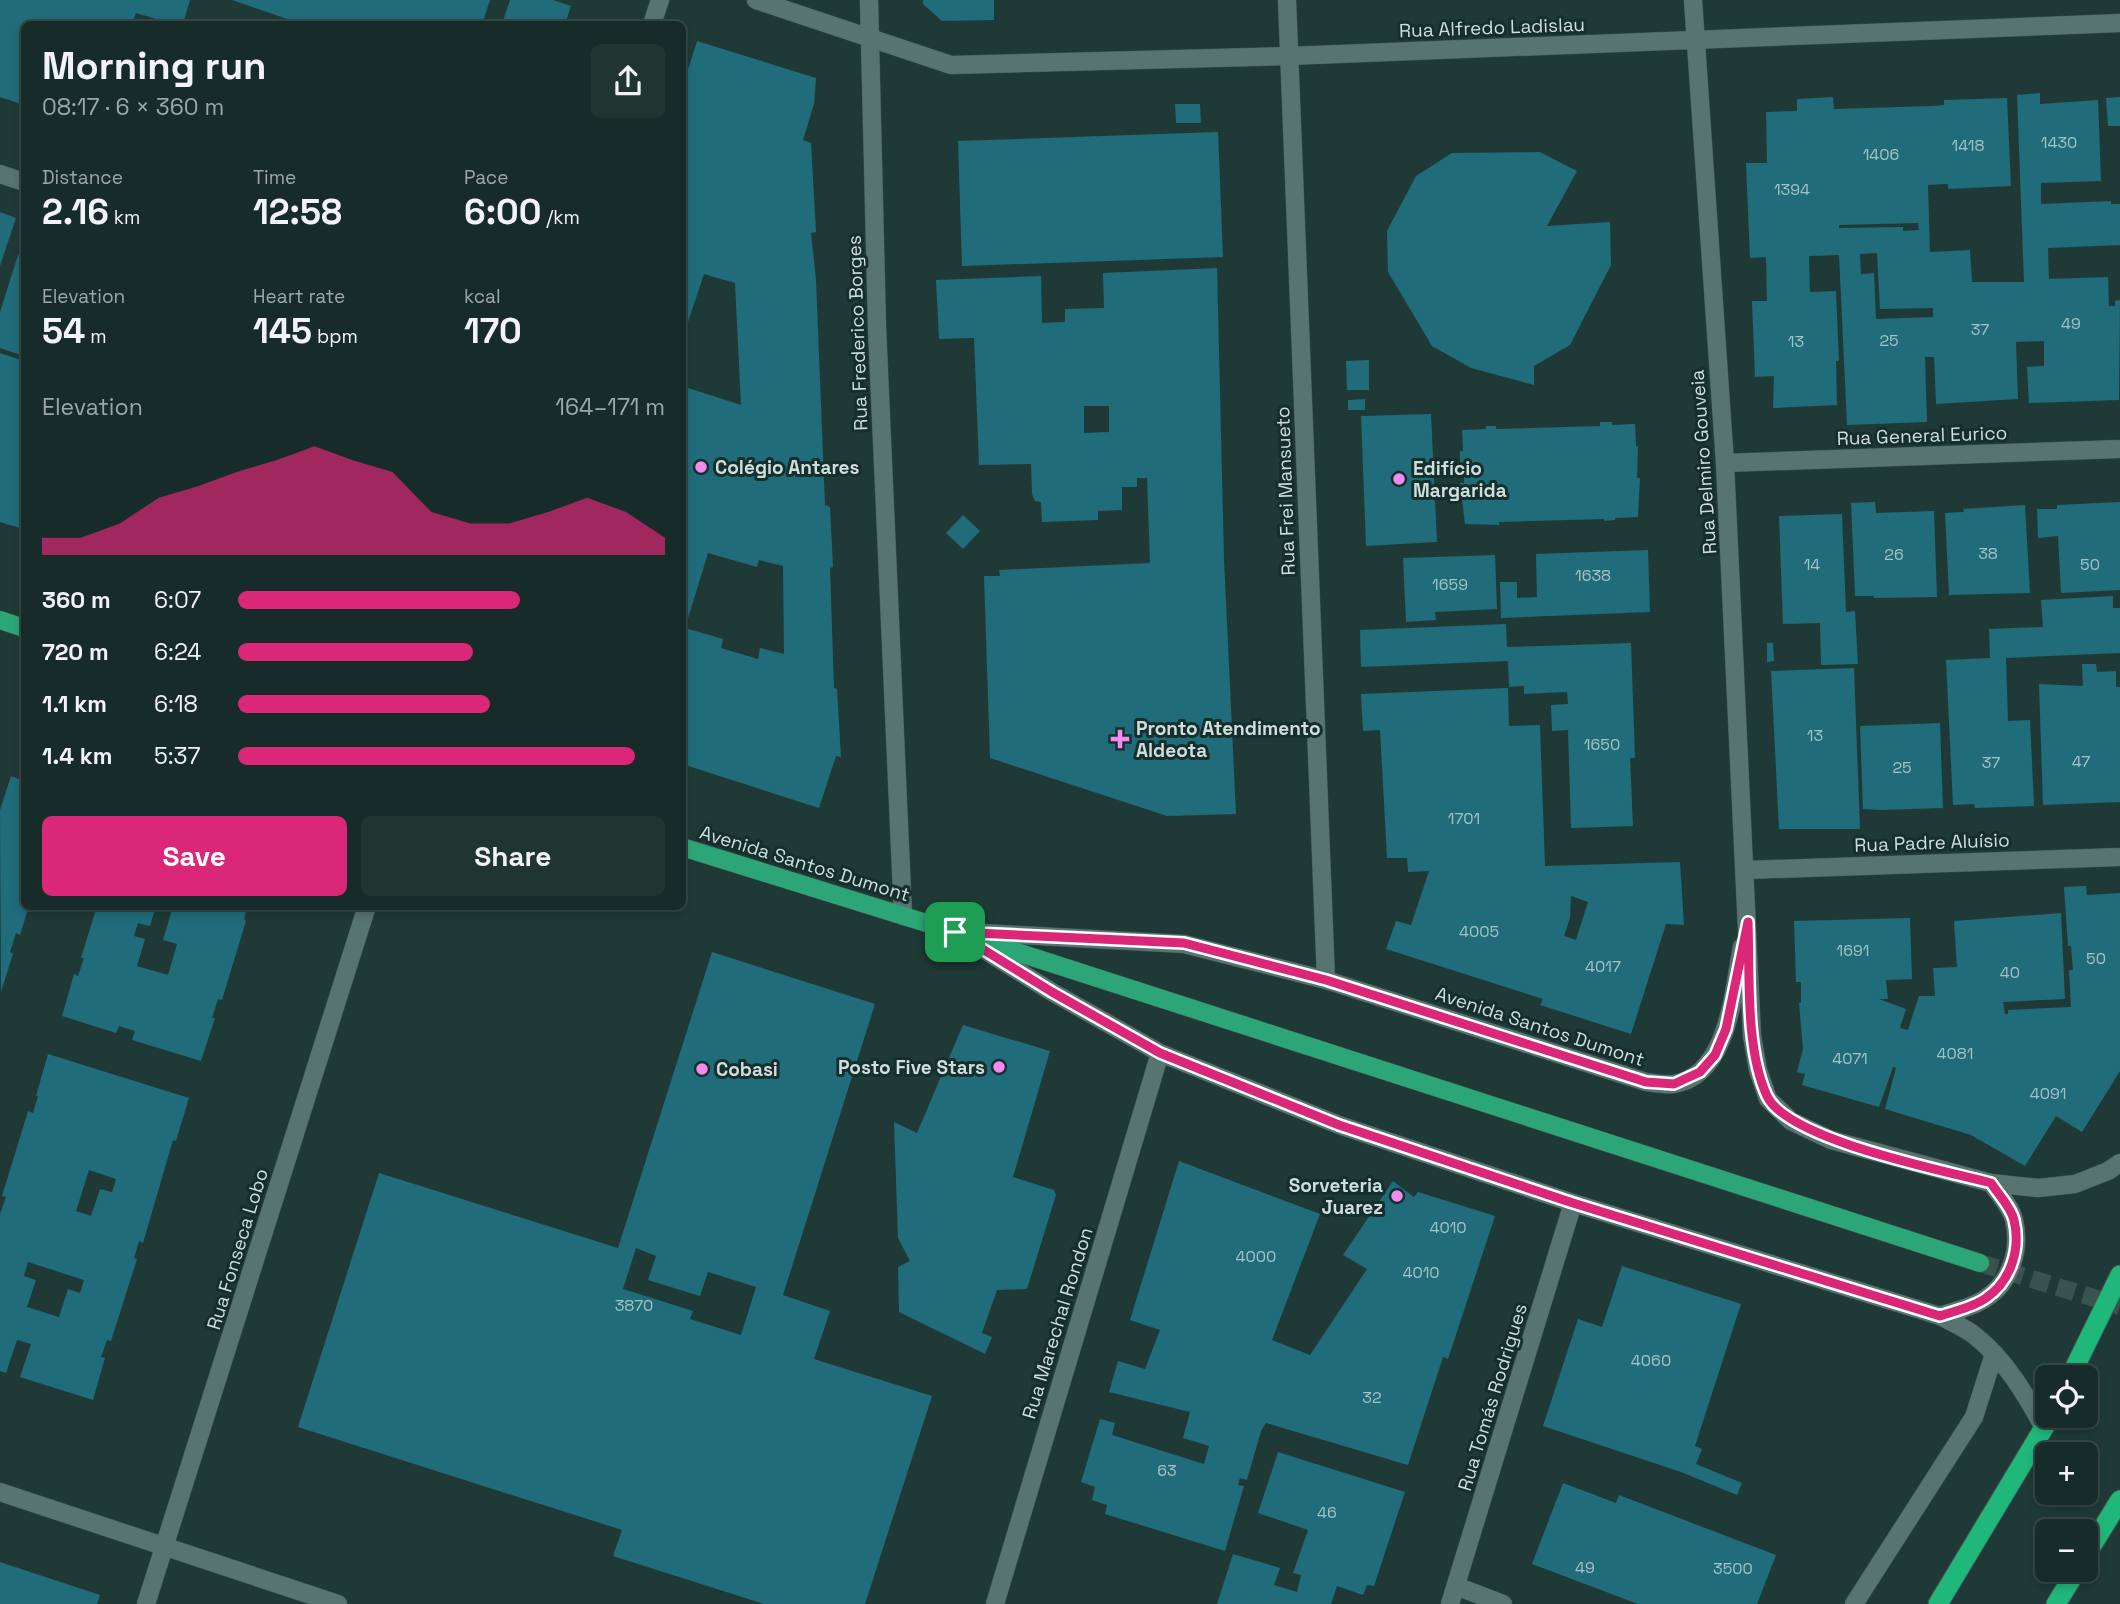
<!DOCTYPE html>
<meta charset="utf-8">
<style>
body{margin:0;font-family:"Space Grotesk",sans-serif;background:#203430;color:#f1f3f6;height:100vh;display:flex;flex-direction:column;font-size:26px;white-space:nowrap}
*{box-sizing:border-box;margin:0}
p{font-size:23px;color:#9ea7a8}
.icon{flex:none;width:38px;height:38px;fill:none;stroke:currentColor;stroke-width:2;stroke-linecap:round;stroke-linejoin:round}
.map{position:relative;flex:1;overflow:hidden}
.drawer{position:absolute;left:21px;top:21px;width:665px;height:889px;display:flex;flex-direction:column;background:#172c28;border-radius:10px;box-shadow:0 4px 10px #0003,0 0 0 2px #364845}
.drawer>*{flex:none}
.buttons{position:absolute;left:2035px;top:1365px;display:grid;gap:14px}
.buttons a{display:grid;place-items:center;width:63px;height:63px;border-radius:10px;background:#172c28;box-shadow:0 4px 10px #0003,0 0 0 2px #364845;font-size:35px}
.pin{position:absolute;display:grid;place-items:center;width:60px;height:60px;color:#fff;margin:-30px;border-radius:14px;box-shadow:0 4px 10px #0006}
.round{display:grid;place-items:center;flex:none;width:74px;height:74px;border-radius:10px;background:#203430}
.overview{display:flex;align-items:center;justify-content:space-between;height:119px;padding:0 21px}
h1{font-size:38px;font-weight:600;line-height:52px}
.metrics{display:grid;grid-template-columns:repeat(3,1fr);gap:10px;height:119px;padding:7px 21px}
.metrics div{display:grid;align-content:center}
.metrics b{font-size:35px;font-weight:600}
.metrics small{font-size:19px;font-weight:400}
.metrics p{font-size:19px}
.chart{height:196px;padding:14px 21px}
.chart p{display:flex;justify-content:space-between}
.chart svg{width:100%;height:126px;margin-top:7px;fill:#db2777;opacity:.7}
.button{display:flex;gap:14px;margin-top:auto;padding:14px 21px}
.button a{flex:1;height:80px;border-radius:10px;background:#db2777;color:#fff;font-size:28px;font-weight:600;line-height:80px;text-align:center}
.button a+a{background:#203430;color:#f1f3f6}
ul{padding:0 21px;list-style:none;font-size:23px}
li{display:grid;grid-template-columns:112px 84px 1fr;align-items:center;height:52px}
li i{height:18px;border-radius:9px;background:#db2777}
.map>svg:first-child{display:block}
.building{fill:#206c7b;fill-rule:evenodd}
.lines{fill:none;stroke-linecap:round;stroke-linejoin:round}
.primary-tunnel{stroke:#39534f;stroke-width:18;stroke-dasharray:18 9;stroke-linecap:butt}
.minor-casing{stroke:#3e5653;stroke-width:19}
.tertiary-casing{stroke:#3e5653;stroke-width:19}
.primary-casing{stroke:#3e5653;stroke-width:19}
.trunk-casing{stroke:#3e5653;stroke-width:21}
.minor{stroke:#587470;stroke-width:18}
.tertiary{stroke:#587470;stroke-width:18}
.primary{stroke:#2da677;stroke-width:18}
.trunk{stroke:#1fb77a;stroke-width:19}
.route-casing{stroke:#fff;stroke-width:14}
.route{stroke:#db2777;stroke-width:9}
.poi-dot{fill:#f489f0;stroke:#142f2c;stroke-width:2.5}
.labels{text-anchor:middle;stroke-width:6;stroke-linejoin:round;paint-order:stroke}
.number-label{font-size:16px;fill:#a3c2c4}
.street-label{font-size:19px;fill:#cfdedc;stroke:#142f2c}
.poi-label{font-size:19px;font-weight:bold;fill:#cfdedc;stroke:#142f2c;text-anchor:start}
</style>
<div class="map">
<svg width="2120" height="1604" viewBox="0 0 2120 1604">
<rect width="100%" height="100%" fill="#1f3a36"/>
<path class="building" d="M 0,0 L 190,0 L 183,24 L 173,24 L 136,13 L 132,24 L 24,24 L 24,105 L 0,97 Z
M 232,0 L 490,0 L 482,24 L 286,24 L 287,19 Z
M 510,0 L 553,0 L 571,6 L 565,24 L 502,24 Z
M 923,0 L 994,0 L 994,20 L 942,21 L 923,4 Z
M 697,41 L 816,78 L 814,104 L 803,140 L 811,143 L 816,232 L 811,233 L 816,280 L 825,505 L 830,507 L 833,567 L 830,568 L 834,688 L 837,689 L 841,757 L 836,756 L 819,808 L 682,764 L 682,386 L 741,405 L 735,283 L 704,274 L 682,340 L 682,124 L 685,117 L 682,113 L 682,88 ZM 708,553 L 757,567 L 759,560 L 783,566 L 784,654 L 760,648 L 758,659 L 721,648 L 723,639 L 685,628 Z
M 2040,93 L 2040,104 L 2098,100 L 2101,181 L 2041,183 L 2041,204 L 2111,201 L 2111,204 L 2120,204 L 2120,245 L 2048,248 L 2049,279 L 2108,277 L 2109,306 L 2115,306 L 2115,301 L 2120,300 L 2119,400 L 2029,403 L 2027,367 L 2044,366 L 2044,341 L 2016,342 L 2018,399 L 1936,404 L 1934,357 L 1925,357 L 1927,422 L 1847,425 L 1839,255 L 1809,256 L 1810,292 L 1836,291 L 1839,361 L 1836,361 L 1837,405 L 1773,408 L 1774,376 L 1755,377 L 1752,301 L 1767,301 L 1766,257 L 1750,258 L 1746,163 L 1767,163 L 1766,112 L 1797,111 L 1797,99 L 1833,97 L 1834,109 L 1933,106 L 1944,105 L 1944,100 L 2007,98 L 2011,186 L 1948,189 L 1948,184 L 1928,185 L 1930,252 L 1970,250 L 1972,282 L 2024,282 L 2017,95 ZM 1918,223 L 1919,230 L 1903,231 L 1903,227 L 1839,228 L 1839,225 ZM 1877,253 L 1880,309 L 1933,308 L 1933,317 L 1876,319 L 1874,273 L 1861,274 L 1860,254 Z
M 2120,97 L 2120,126 L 2108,126 L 2106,98 Z
M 1175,104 L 1200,104 L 1201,123 L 1176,123 Z
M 1218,132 L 1223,257 L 962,266 L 958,141 Z
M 1540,152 L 1577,171 L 1547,226 L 1610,222 L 1611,265 L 1570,345 L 1534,366 L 1534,385 L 1471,368 L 1432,346 L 1388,272 L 1387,231 L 1416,176 L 1452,153 Z
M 0,212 L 16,218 L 0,266 Z
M 18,255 L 24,257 L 24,356 L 0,348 L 0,312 Z
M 1217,268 L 1224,559 L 1236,814 L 1167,816 L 990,758 L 984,576 L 1000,576 L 999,570 L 1150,563 L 1147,478 L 1137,478 L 1137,487 L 1122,487 L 1122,510 L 1098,511 L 1098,520 L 1042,522 L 1041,502 L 1035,501 L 1032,494 L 1031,464 L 979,465 L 974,338 L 939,339 L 936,280 L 1041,276 L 1042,323 L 1065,322 L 1065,309 L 1104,308 L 1103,273 ZM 1084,406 L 1109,406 L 1109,432 L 1084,433 Z
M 0,353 L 24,361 L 24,377 L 21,386 L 24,387 L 24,524 L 22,523 L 20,528 L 0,522 Z
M 1369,360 L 1369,390 L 1347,390 L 1346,361 Z
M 1365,399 L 1365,410 L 1348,410 L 1348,400 Z
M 1431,414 L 1437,542 L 1366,546 L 1361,416 Z
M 1600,422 L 1612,422 L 1612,425 L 1635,424 L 1636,446 L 1638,446 L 1637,478 L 1640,478 L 1638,517 L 1615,518 L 1615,520 L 1604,521 L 1604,519 L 1499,522 L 1499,525 L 1465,524 L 1460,483 L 1464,483 L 1464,468 L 1460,468 L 1460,451 L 1463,451 L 1462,430 L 1486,429 L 1486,426 L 1496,426 L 1496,429 L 1600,426 Z
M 1875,502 L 1876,513 L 1934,511 L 1937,597 L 1874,598 L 1874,596 L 1855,596 L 1851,503 Z
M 2120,502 L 2120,590 L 2061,593 L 2058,536 L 2038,538 L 2037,509 L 2057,509 L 2057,505 Z
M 2025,505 L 2030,593 L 1949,595 L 1945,513 L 1964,512 L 1963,509 Z
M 1842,514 L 1846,612 L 1855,611 L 1858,664 L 1821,665 L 1820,623 L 1783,624 L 1779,516 Z
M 963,515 L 980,531 L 963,549 L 946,533 Z
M 1648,550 L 1650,612 L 1501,618 L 1500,582 L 1517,582 L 1517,598 L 1537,597 L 1536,554 Z
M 1495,555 L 1497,609 L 1435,612 L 1436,620 L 1406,622 L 1403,558 Z
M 2113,596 L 2113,608 L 2120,608 L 2120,653 L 2006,658 L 2008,721 L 2030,720 L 2034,806 L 1975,808 L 1974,804 L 1953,805 L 1946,660 L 1990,658 L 1989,629 L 2043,627 L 2041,600 Z
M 1506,624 L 1507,647 L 1631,643 L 1635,758 L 1630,758 L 1633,826 L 1571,828 L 1568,730 L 1552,731 L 1551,705 L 1568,704 L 1567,692 L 1524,694 L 1524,686 L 1509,687 L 1508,661 L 1361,667 L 1360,630 Z
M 1767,643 L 1773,643 L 1774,661 L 1767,662 Z
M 2082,664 L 2096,664 L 2097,672 L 2116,671 L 2116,687 L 2120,687 L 2120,802 L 2043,805 L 2039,684 L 2083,686 Z
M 1854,668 L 1860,829 L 1779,829 L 1771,671 Z
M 1508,688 L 1509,726 L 1540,725 L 1545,866 L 1680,862 L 1684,925 L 1666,924 L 1631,1034 L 1540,1005 L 1543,999 L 1386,949 L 1396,921 L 1411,925 L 1429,871 L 1408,872 L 1407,858 L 1387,858 L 1380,730 L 1363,731 L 1361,694 ZM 1571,896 L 1588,902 L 1576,940 L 1564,936 L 1570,918 Z
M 1940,723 L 1943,808 L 1881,810 L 1863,809 L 1860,726 Z
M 11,776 L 24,781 L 24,906 L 29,906 L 20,935 L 16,933 L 10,952 L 13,954 L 1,992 L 0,810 Z
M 2086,886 L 2087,895 L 2120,893 L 2120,1071 L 2082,1132 L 2056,1116 L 2025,1166 L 1971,1135 L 1885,1109 L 1896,1068 L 1893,1067 L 1879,1107 L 1802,1085 L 1805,1074 L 1797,1072 L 1803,1049 L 1799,1003 L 1801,1003 L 1801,982 L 1796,982 L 1794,921 L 1910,918 L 1912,979 L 1886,980 L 1888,999 L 1879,999 L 1906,1009 L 1900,1028 L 1908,1030 L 1919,996 L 1935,996 L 1933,968 L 1957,967 L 1954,921 L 2061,913 L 2065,999 L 2003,1002 L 2005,1014 L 2008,1014 L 2008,1010 L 2071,1007 L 2069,970 L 2073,970 L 2071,946 L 2068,946 L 2064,887 Z
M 97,906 L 156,906 L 150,926 L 138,923 L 134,936 L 145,939 L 137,966 L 168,975 L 177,944 L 163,940 L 173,906 L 248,906 L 244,919 L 246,921 L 222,1000 L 218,999 L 212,1018 L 215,1018 L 201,1061 L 132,1040 L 135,1031 L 119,1026 L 116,1033 L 62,1016 L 74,974 L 78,976 L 84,958 L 81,958 Z
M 712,952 L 875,1004 L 783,1295 L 830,1311 L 814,1359 L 932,1396 L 865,1604 L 764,1604 L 613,1556 L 622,1530 L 298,1427 L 379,1173 L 618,1248 ZM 636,1248 L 656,1256 L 648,1280 L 700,1296 L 708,1272 L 756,1287 L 741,1335 L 690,1319 L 693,1311 L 623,1289 Z
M 963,1025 L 1050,1051 L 1013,1177 L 1054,1190 L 1056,1195 L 1027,1289 L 997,1290 L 982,1333 L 992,1337 L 985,1354 L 899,1312 L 898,1267 L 910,1261 L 898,1238 L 894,1122 L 917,1133 Z
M 48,1054 L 189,1098 L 176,1141 L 173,1140 L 143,1243 L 139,1241 L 134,1258 L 137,1259 L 111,1341 L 107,1340 L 101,1357 L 105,1358 L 93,1400 L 20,1377 L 31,1344 L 17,1340 L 6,1373 L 0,1371 L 0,1214 L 6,1197 L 2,1196 L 28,1111 L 33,1113 L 38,1096 L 36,1096 ZM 89,1170 L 116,1179 L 112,1192 L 100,1189 L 91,1216 L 76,1211 ZM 28,1262 L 84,1280 L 80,1293 L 68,1289 L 59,1317 L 27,1307 L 36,1280 L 24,1276 Z
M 1179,1161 L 1320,1214 L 1272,1340 L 1310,1355 L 1367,1269 L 1343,1255 L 1393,1181 L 1414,1197 L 1418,1192 L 1495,1216 L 1448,1359 L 1443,1357 L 1408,1465 L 1266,1423 L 1261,1431 L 1247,1480 L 1240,1478 L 1238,1485 L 1244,1486 L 1225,1551 L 1105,1514 L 1107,1505 L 1092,1500 L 1095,1487 L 1081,1482 L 1100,1419 L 1115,1423 L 1112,1435 L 1204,1464 L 1209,1446 L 1183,1438 L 1190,1412 L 1109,1392 L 1118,1361 L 1145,1369 L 1160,1330 L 1130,1320 Z
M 1622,1266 L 1741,1304 L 1695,1446 L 1702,1449 L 1696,1464 L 1742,1483 L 1737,1495 L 1681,1472 L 1543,1426 L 1578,1319 L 1602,1327 Z
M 1278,1452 L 1405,1492 L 1374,1586 L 1367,1585 L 1363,1595 L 1337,1586 L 1331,1604 L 1217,1604 L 1233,1554 L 1280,1568 L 1274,1585 L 1297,1592 L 1301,1575 L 1293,1573 L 1308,1530 L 1258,1513 Z
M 1563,1483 L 1616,1503 L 1619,1495 L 1776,1555 L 1757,1604 L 1638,1604 L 1532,1564 Z
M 0,1562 L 100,1595 L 97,1604 L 0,1604 Z"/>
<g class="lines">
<path class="primary-tunnel" d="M 1980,1263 L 2120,1306"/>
<defs>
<path id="minor" d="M 756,0 L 951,65 L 1289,56 L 2120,23
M 1287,0 L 1326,980
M 652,24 L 660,0
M 0,174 L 24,182
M 1725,463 L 2120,449
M 1746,870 L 2120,857
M 0,1492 L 338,1604
M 1456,1586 L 1503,1604
M 146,1604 L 367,906
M 995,1604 L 1160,1053
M 1450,1604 L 1573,1203
M 1854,1604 L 1974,1417 L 1994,1354"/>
<path id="tertiary" d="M 869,0 L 877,327 L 903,916
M 1693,0 L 1725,463 L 1752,1036 L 1758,1070 L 1768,1099 L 1791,1121 L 1831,1140 L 1991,1183 L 2038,1188 L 2075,1184 L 2108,1171 L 2120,1163
M 965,932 L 1184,944 L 1326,980 L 1646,1082 C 1655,1083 1665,1085 1674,1084 C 1729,1075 1733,991 1742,947
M 970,941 L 1052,992 L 1160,1053 L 1339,1125 L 1573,1203 L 1940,1316 C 1951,1322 1964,1327 1974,1335 C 2005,1359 2026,1395 2044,1428
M 1940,1316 C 1954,1311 1974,1307 1986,1298 C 2011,1282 2021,1249 2014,1220 C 2011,1207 1999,1194 1991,1183"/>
<path id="primary" d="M 0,620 L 24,628
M 682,847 L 955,932 L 1980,1263"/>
<path id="trunk" d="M 2070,1377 L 2120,1275
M 2086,1555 L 2120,1500
M 1938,1604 L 2051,1416
M 2056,1604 L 2077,1570"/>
</defs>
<use href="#minor" class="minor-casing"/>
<use href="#tertiary" class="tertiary-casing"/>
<use href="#primary" class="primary-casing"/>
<use href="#trunk" class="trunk-casing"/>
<use href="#minor" class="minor"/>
<use href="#tertiary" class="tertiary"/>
<use href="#primary" class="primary"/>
<use href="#trunk" class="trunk"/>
</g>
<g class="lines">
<defs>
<path id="route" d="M 1748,922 C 1750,974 1745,1048 1767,1096 C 1788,1140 1942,1170 1991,1183 C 1998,1194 2011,1207 2014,1220 C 2021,1249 2011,1281 1986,1298 C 1974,1307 1954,1311 1940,1316 L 1573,1203 L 1339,1125 L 1160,1053 L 1052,992 L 955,932 L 1184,943 L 1326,980 L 1646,1082 L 1674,1084 L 1700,1072 L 1715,1055 L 1726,1029 Z"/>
</defs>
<use href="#route" class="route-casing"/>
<use href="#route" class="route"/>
</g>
<g class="poi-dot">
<circle cx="701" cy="467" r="7"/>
<circle cx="1399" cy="479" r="7"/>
<path d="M1116.5 728.5h7v7h7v7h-7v7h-7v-7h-7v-7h7z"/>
<circle cx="999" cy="1067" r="7"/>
<circle cx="702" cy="1069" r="7"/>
<circle cx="1397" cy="1196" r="7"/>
</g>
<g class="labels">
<g class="number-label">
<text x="2059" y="148">1430</text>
<text x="1968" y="151">1418</text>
<text x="1881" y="160">1406</text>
<text x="1792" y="195">1394</text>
<text x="2071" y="329">49</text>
<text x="1980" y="335">37</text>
<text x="1889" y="346">25</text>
<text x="1796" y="347">13</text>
<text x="1988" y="559">38</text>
<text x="1894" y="560">26</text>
<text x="1812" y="570">14</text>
<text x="2090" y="570">50</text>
<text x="1593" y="581">1638</text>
<text x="1450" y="590">1659</text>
<text x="1815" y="741">13</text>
<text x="1602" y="750">1650</text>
<text x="2081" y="767">47</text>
<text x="1991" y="768">37</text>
<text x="1902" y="773">25</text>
<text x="1464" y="824">1701</text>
<text x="1479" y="937">4005</text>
<text x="1853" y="956">1691</text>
<text x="2096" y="964">50</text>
<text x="1603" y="972">4017</text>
<text x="2010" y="978">40</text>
<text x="1955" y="1059">4081</text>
<text x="1850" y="1064">4071</text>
<text x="2048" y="1099">4091</text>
<text x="1448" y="1233">4010</text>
<text x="1256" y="1262">4000</text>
<text x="1421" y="1278">4010</text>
<text x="634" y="1311">3870</text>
<text x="1651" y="1366">4060</text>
<text x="1372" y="1403">32</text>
<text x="1167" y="1476">63</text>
<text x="1327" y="1518">46</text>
<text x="1585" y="1573">49</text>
<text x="1733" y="1574">3500</text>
</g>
<g class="street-label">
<text transform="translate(1492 27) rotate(-2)" y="7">Rua Alfredo Ladislau</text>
<text transform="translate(857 333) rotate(-92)" y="7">Rua Frederico Borges</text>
<text transform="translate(1922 435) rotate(-2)" y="7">Rua General Eurico</text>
<text transform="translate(1703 462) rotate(-94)" y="7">Rua Delmiro Gouveia</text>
<text transform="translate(1285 491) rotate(-92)" y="7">Rua Frei Mansueto</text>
<text transform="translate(1932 842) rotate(-2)" y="7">Rua Padre Aluísio</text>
<text transform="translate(805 863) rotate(17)" y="7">Avenida Santos Dumont</text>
<text transform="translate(1540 1026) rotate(18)" y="7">Avenida Santos Dumont</text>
<text transform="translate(237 1249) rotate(-73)" y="7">Rua Fonseca Lobo</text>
<text transform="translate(1057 1323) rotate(-73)" y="7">Rua Marechal Rondon</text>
<text transform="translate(1492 1397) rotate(-73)" y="7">Rua Tomás Rodrigues</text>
</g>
<g class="poi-label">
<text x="715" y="474">Colégio Antares</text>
<text x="1413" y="475">Edifício<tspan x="1413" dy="22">Margarida</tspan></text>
<text x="1136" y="735">Pronto Atendimento<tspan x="1136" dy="22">Aldeota</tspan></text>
<text x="985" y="1074" text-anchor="end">Posto Five Stars</text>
<text x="716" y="1076">Cobasi</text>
<text x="1383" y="1192" text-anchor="end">Sorveteria<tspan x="1383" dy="22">Juarez</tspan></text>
</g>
</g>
</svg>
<div class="buttons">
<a><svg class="icon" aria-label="locate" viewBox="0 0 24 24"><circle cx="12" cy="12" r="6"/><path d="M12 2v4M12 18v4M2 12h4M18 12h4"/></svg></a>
<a>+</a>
<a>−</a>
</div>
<div class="pin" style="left:955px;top:932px;background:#1e9e55"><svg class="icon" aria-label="arrive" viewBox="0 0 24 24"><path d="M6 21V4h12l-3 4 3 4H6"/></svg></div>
<section class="drawer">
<div class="overview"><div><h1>Morning run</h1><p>08:17 · 6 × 360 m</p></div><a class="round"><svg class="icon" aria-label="share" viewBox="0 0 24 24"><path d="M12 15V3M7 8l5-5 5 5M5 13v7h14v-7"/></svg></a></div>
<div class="metrics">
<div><p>Distance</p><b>2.16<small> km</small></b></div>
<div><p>Time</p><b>12:58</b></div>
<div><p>Pace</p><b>6:00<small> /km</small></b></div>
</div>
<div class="metrics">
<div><p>Elevation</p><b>54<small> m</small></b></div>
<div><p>Heart rate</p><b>145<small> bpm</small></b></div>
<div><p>kcal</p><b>170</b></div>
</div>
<div class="chart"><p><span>Elevation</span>164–171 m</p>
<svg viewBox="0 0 160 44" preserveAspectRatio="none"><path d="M0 44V38L10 38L20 33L30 24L40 20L50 15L60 11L70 6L80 11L90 15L100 29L110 33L120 33L130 29L140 24L150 29L160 38V44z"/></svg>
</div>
<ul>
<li><b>360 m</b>6:07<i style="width:66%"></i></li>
<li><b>720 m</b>6:24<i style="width:55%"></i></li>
<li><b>1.1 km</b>6:18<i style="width:59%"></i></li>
<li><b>1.4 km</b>5:37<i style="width:93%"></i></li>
</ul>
<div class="button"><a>Save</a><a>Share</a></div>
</section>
</div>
